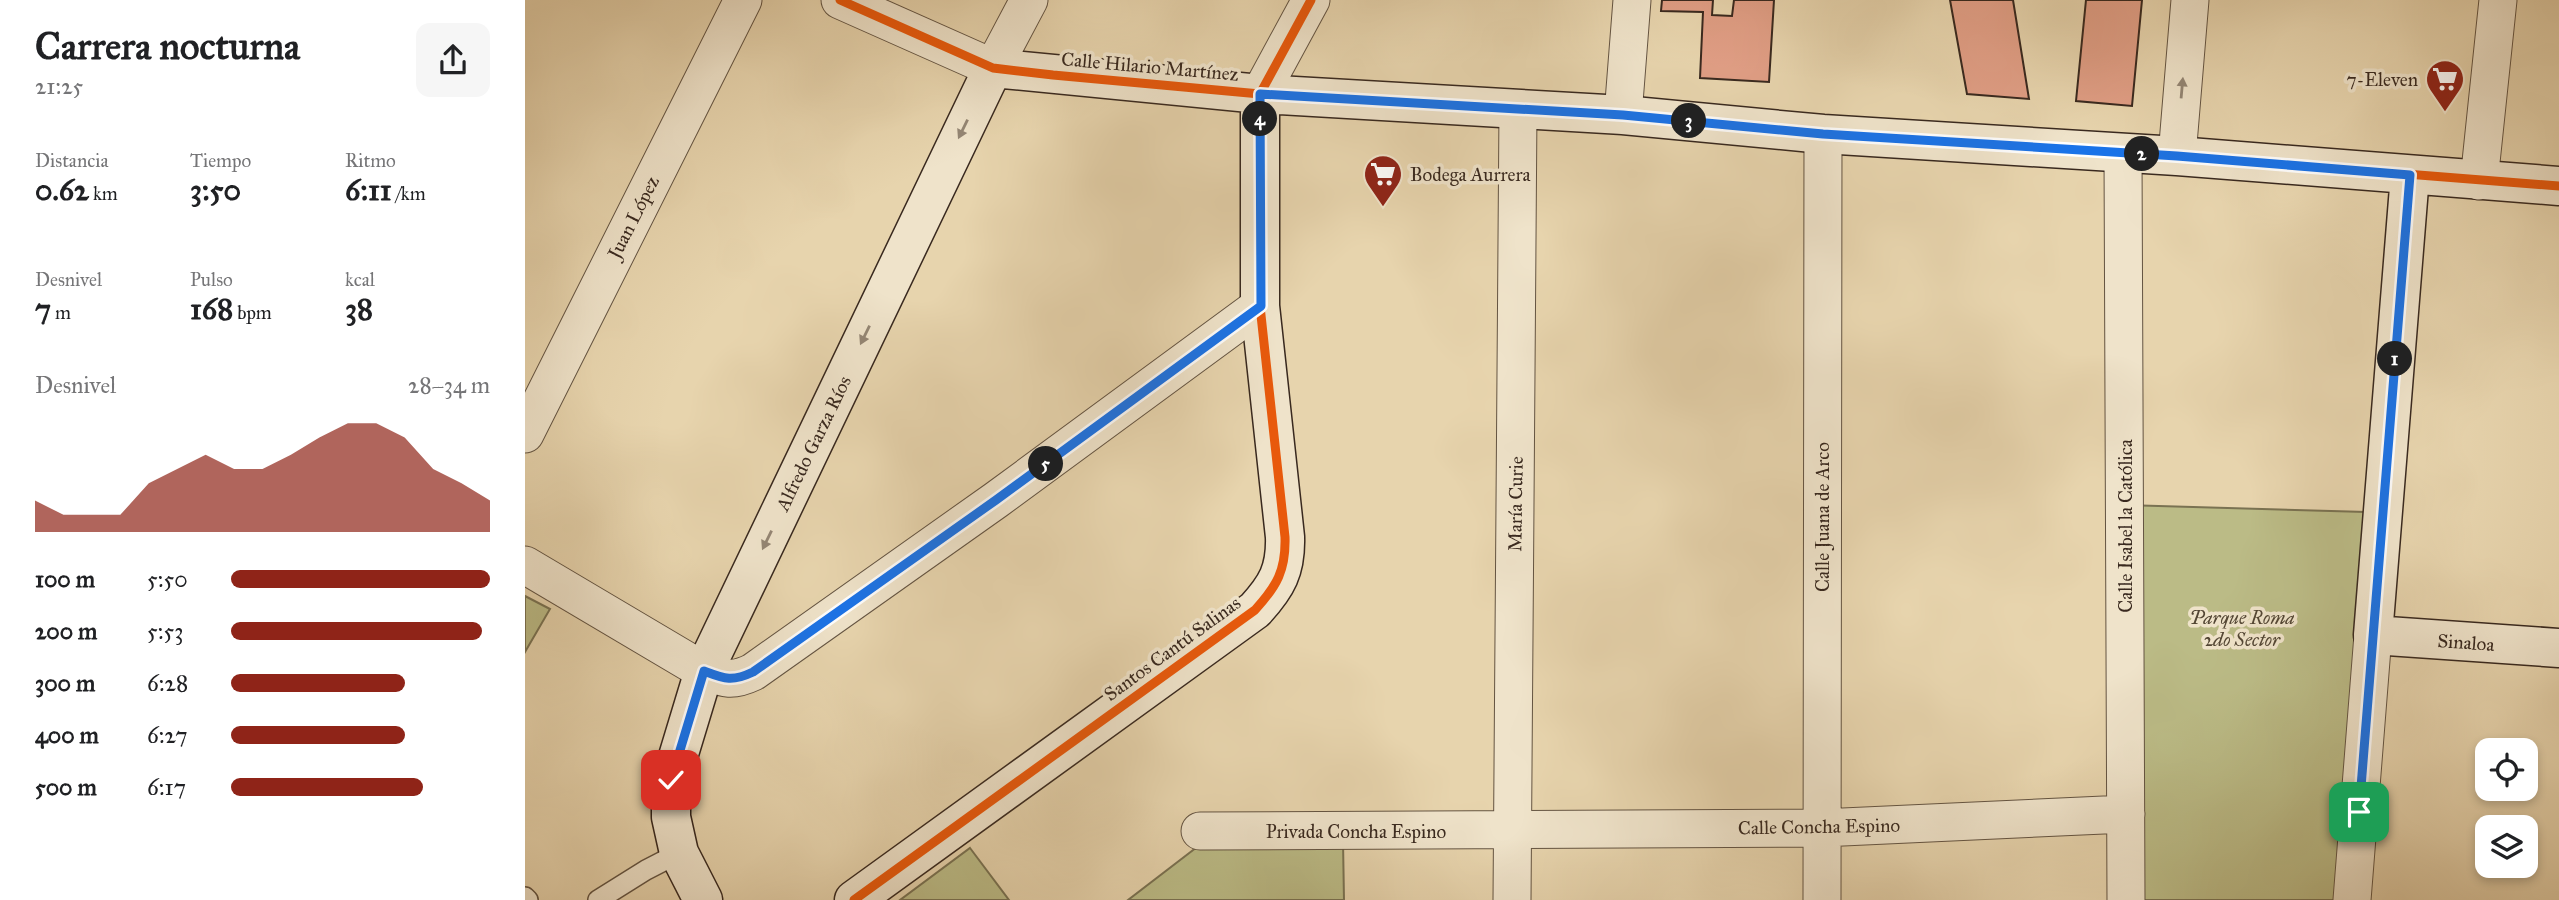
<!DOCTYPE html>
<html lang="es">
<meta charset="utf-8">
<style>
body{margin:0;font-family:"IM FELL Great Primer",serif;background:#f6f6f6;color:#202124;height:100vh;display:flex;flex-direction:column;font-size:26px;white-space:nowrap}
*{box-sizing:border-box;margin:0}
p{font-size:23px;color:#757577}
.icon{flex:none;width:38px;height:38px;fill:none;stroke:currentColor;stroke-width:2;stroke-linecap:round;stroke-linejoin:round}
.map{position:relative;flex:1;overflow:hidden}
.drawer{display:flex;flex-direction:column;background:#fff;width:525px}
.drawer>*{flex:none}
.controls{position:absolute;left:1950px;top:738px;display:grid;gap:14px}
.controls a{display:grid;place-items:center;width:63px;height:63px;border-radius:14px;background:#fff;box-shadow:0 4px 10px #0003;font-size:35px}
.pin{position:absolute;display:grid;place-items:center;width:60px;height:60px;color:#fff;margin:-30px;border-radius:14px;box-shadow:0 4px 10px #0006}
.km{position:absolute;width:35px;height:35px;margin:-18px;border-radius:50%;background:#222;color:#fff;font-size:19px;line-height:35px;text-align:center}
.round{display:grid;place-items:center;flex:none;width:74px;height:74px;border-radius:14px;background:#f6f6f6}
.summary{display:flex;align-items:center;justify-content:space-between;height:119px;padding:0 35px}
h1{font-size:38px;font-weight:700;line-height:52px}
.figures{display:grid;grid-template-columns:repeat(3,1fr);gap:10px;height:119px;padding:7px 35px}
.figures div{display:grid;align-content:center}
.figures b{font-size:30px;font-weight:700}
.figures small{font-size:19px;font-weight:400}
.figures p{font-size:19px}
.chart{height:196px;padding:14px 35px}
.chart p{display:flex;justify-content:space-between}
.chart svg{width:100%;height:126px;margin-top:7px;fill:#8f2418;opacity:.7}
ul{padding:0 35px;list-style:none;font-size:23px}
li{display:grid;grid-template-columns:112px 84px 1fr;align-items:center;height:52px}
li i{height:18px;border-radius:9px;background:#8f2418}
main{display:flex;flex:1;min-height:0}
.map>svg:first-child{display:block}
.green{fill:#bbbb86;stroke:#7a7252;stroke-width:2}
.building{fill:#e09e85;stroke:#39291f;stroke-width:2}
.lines{fill:none;stroke-linecap:round;stroke-linejoin:round}
.lane-casing{stroke:#645442;stroke-width:22}
.street-casing{stroke:#645442;stroke-width:39}
.secondary-casing{stroke:#39291f;stroke-width:41}
.lane{stroke:#efe3ca;stroke-width:19}
.street{stroke:#efe3ca;stroke-width:37}
.secondary{stroke:#efe3ca;stroke-width:38}
.cycleway-casing{stroke:#efe3ca;stroke-width:13}
.cycleway{stroke:#e8590c;stroke-width:9}
.oneway{fill:#948674}
.route-casing{stroke:#fff;stroke-width:14}
.route{stroke:#1a73e8;stroke-width:9}
.labels{text-anchor:middle;stroke-width:7;stroke-linejoin:round;paint-order:stroke}
.street-label{font-size:19px;fill:#39291f;stroke:#efe3ca}
.poi-label{font-size:19px;fill:#39291f;stroke:#efe3ca;text-anchor:end}
.park-label{font-size:19px;font-style:italic;fill:#534634;stroke:#efe3ca}
</style>
<main>
<section class="drawer">
<div class="summary"><div><h1>Carrera nocturna</h1><p>21:25</p></div><a class="round"><svg class="icon" aria-label="share" viewBox="0 0 24 24"><path d="M12 15V3M7 8l5-5 5 5M5 13v7h14v-7"/></svg></a></div>
<div class="figures">
<div><p>Distancia</p><b>0.62<small> km</small></b></div>
<div><p>Tiempo</p><b>3:50</b></div>
<div><p>Ritmo</p><b>6:11<small> /km</small></b></div>
</div>
<div class="figures">
<div><p>Desnivel</p><b>7<small> m</small></b></div>
<div><p>Pulso</p><b>168<small> bpm</small></b></div>
<div><p>kcal</p><b>38</b></div>
</div>
<div class="chart"><p><span>Desnivel</span>28–34 m</p>
<svg viewBox="0 0 160 44" preserveAspectRatio="none"><path d="M0 44V33L10 38L20 38L30 38L40 27L50 22L60 17L70 22L80 22L90 17L100 11L110 6L120 6L130 11L140 22L150 27L160 33V44z"/></svg>
</div>
<ul>
<li><b>100 m</b>5:50<i style="width:100%"></i></li>
<li><b>200 m</b>5:53<i style="width:97%"></i></li>
<li><b>300 m</b>6:28<i style="width:67%"></i></li>
<li><b>400 m</b>6:27<i style="width:67%"></i></li>
<li><b>500 m</b>6:17<i style="width:74%"></i></li>
</ul>
</section>
<div class="map">
<svg width="2034" height="900" viewBox="0 0 2034 900">
<rect width="100%" height="100%" fill="#e7d4ad"/>
<filter id="stains"><feTurbulence type="fractalNoise" baseFrequency=".00286" numOctaves="4"/><feColorMatrix values="0 0 0 0 .2 0 0 0 0 .09 0 0 0 0 .02 0 0 0 .5 -.17"/></filter>
<radialGradient id="worn" r=".72"><stop offset=".6" stop-color="#630" stop-opacity="0"/><stop offset="1" stop-color="#630" stop-opacity=".3"/></radialGradient>
<path class="green" d="M 1599,505 L 1841,512 L 1821,900 L 1600,900 Z
M 0,596 L 25,609 L 0,652 Z
M 818,841 L 819,900 L 603,900 L 676,844 Z
M 445,848 L 484,900 L 375,900 Z"/>
<path class="building" d="M 1137,0 L 1188,0 L 1187,15 L 1207,16 L 1209,0 L 1249,0 L 1244,82 L 1175,78 L 1178,12 L 1136,11 Z
M 1425,0 L 1488,0 L 1504,99 L 1442,94 Z
M 1561,0 L 1617,0 L 1607,106 L 1551,101 Z"/>
<g class="lines">
<defs>
<path id="lane" d="M 0,897 L 3,900
M 73,900 L 121,870 L 154,853"/>
<path id="street" d="M 315,0 L 468,68 L 504,0
M 735,94 L 786,0
M 1098,115 L 1107,0
M 1598,153 L 1601,900
M 1652,156 L 1665,0
M 1954,181 L 1973,0
M 0,434 L 218,0
M 0,565 L 179,671 C 200,679 207,682 228,672 L 471,500 L 735,306
M 675,831 L 1296,828 L 1601,814
M 987,900 L 993,109
M 1297,900 L 1298,134
M 1827,900 L 1848,635"/>
<path id="secondary" d="M 1885,175 L 1848,635 L 2034,648
M 178,900 L 154,853 L 146,817 L 146,780 L 179,671 L 468,68 L 735,94 L 1098,115 L 1298,134 L 1652,156 L 2034,186
M 329,900 L 730,610 C 752,586 761,570 760,537 L 735,306 L 735,94"/>
</defs>
<use href="#lane" class="lane-casing"/>
<use href="#street" class="street-casing"/>
<use href="#secondary" class="secondary-casing"/>
<use href="#lane" class="lane"/>
<use href="#street" class="street"/>
<use href="#secondary" class="secondary"/>
<defs>
<path id="cycleway" d="M 315,0 L 468,68 L 528,75 L 735,94 L 1098,115 L 1298,134 L 1652,156 L 2034,186
M 329,900 L 730,610 C 752,586 761,570 760,537 L 735,306 L 735,94 L 786,0"/>
</defs>
<use href="#cycleway" class="cycleway-casing"/>
<use href="#cycleway" class="cycleway"/>
</g>
<defs><path id="oneway-solid" d="M-6-.8H1V-3.2L6.5 0L1 3.2V.8H-6Z" transform="scale(1.75)"/></defs>
<g class="oneway">
<use href="#oneway-solid" transform="translate(1657 88) rotate(-85)"/>
<use href="#oneway-solid" transform="translate(438 129) rotate(116)"/>
<use href="#oneway-solid" transform="translate(340 335) rotate(116)"/>
<use href="#oneway-solid" transform="translate(242 540) rotate(116)"/>
</g>
<g class="lines">
<defs>
<path id="route" d="M 146,780 L 179,671 C 200,679 207,682 228,672 L 471,500 L 736,306 L 735,94 L 1098,115 L 1298,134 L 1652,156 L 1885,175 L 1834,812"/>
</defs>
<use href="#route" class="route-casing"/>
<use href="#route" class="route"/>
</g>
<defs>
<symbol id="supermarket-pin" viewBox="-11 -11 22 30"><path d="M0 17L-7.5 6A9.5 9.5 0 1 1 7.5 6Z" fill="#8f2418" stroke="#efe3ca"/><path d="M-6-5.5h2.5l.6 2H6L4.5 2H-2.5L-4.4-4H-6ZM-1.5 3.2a1.3 1.3 0 1 0 .1 0ZM3 3.2a1.3 1.3 0 1 0 .1 0Z" fill="#fff"/></symbol>
</defs>
<g fill-rule="evenodd">
<use href="#supermarket-pin" x="1898" y="57" width="44" height="60"/>
<use href="#supermarket-pin" x="836" y="152" width="44" height="60"/>
</g>
<g class="labels">
<g class="street-label">
<text transform="translate(625 66) rotate(5)" y="7">Calle Hilario Martínez</text>
<text transform="translate(108 217) rotate(-63)" y="7">Juan López</text>
<text transform="translate(288 443) rotate(-64)" y="7">Alfredo Garza Ríos</text>
<text transform="translate(990 504) rotate(-89)" y="7">María Curie</text>
<text transform="translate(1297 517) rotate(-90)" y="7">Calle Juana de Arco</text>
<text transform="translate(1600 526) rotate(-90)" y="7">Calle Isabel la Católica</text>
<text transform="translate(1941 642) rotate(4)" y="7">Sinaloa</text>
<text transform="translate(647 648) rotate(-36)" y="7">Santos Cantú Salinas</text>
<text transform="translate(1294 826) rotate(-1)" y="7">Calle Concha Espino</text>
<text x="831" y="838">Privada Concha Espino</text>
</g>
<g class="poi-label">
<text x="1893" y="86">7-Eleven</text>
<text x="885" y="181" text-anchor="start">Bodega Aurrera</text>
</g>
<g class="park-label">
<text x="1717" y="624">Parque Roma<tspan x="1717" dy="22">2do Sector</tspan></text>
</g>
</g>
<rect width="100%" height="100%" filter="url(#stains)"/>
<rect width="100%" height="100%" fill="url(#worn)"/>
</svg>
<div class="controls">
<a><svg class="icon" aria-label="locate" viewBox="0 0 24 24"><circle cx="12" cy="12" r="6"/><path d="M12 2v4M12 18v4M2 12h4M18 12h4"/></svg></a>
<a><svg class="icon" aria-label="layers" viewBox="0 0 24 24"><path d="M12 4l9 5-9 5-9-5zM3 14l9 5 9-5"/></svg></a>
</div>
<div class="pin" style="left:1834px;top:812px;background:#1e9e55"><svg class="icon" aria-label="arrive" viewBox="0 0 24 24"><path d="M6 21V4h12l-3 4 3 4H6"/></svg></div>
<div class="pin" style="left:146px;top:780px;background:#d93025"><svg class="icon" aria-label="check" viewBox="0 0 24 24"><path d="M5 12l5 5 9-10"/></svg></div>
<b class="km" style="left:1870px;top:359px">1</b>
<b class="km" style="left:1617px;top:154px">2</b>
<b class="km" style="left:1164px;top:121px">3</b>
<b class="km" style="left:735px;top:119px">4</b>
<b class="km" style="left:521px;top:464px">5</b>
</div>
</main>
